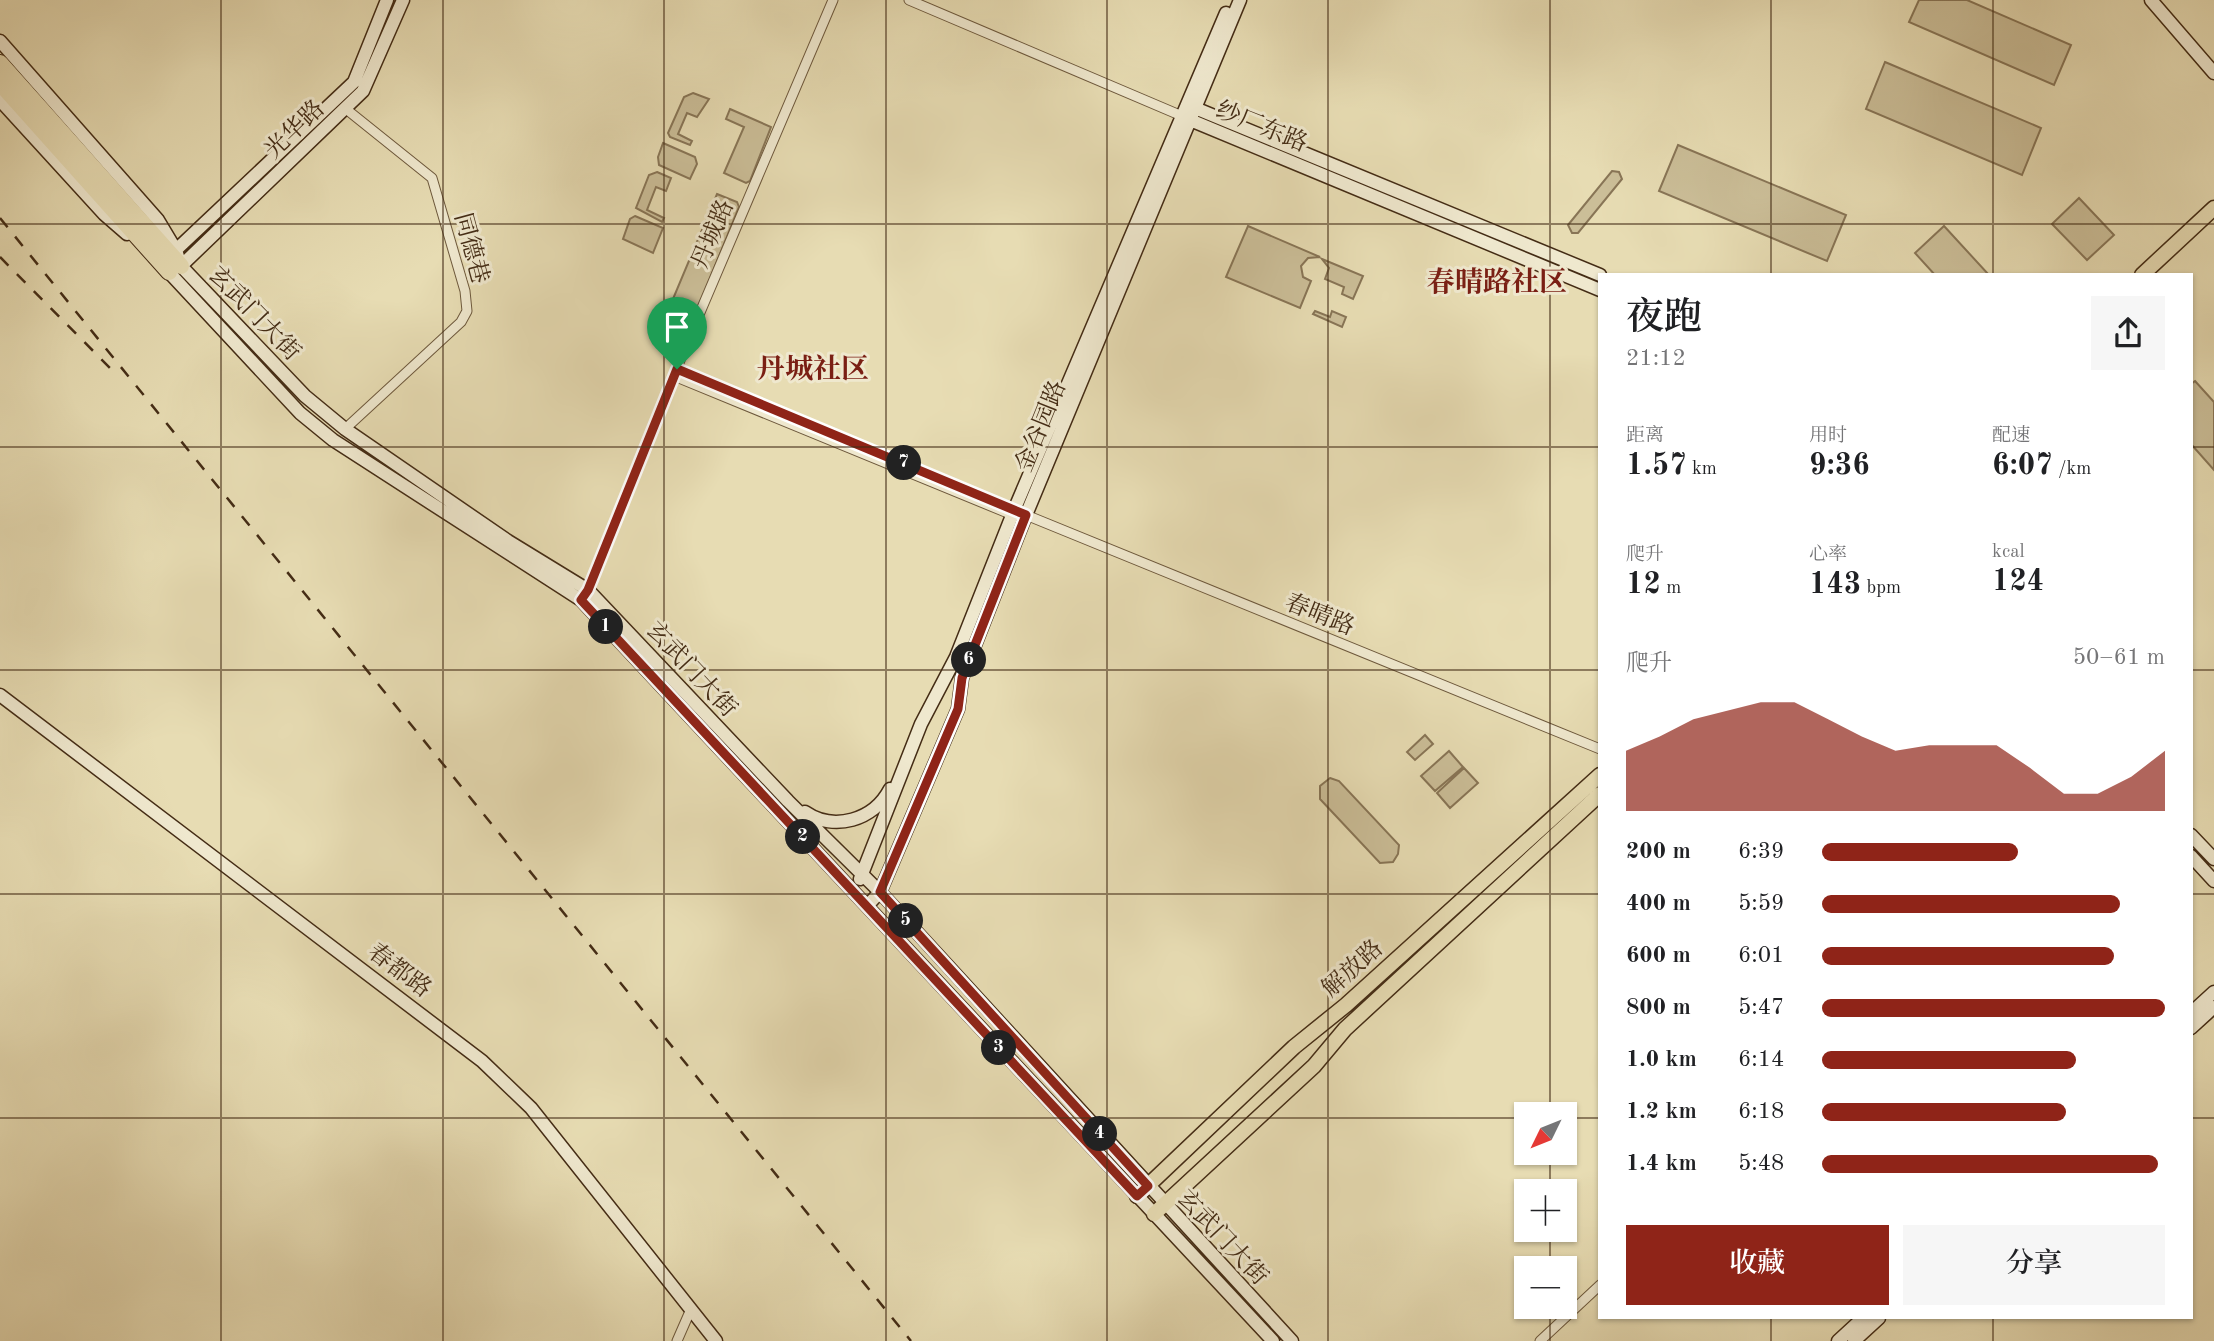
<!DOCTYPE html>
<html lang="zh">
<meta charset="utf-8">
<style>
body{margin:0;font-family:"Old Standard TT","Noto Serif SC",serif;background:#f6f6f6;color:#202124;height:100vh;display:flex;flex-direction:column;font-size:26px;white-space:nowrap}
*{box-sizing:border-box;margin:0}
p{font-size:23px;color:#757577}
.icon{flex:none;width:38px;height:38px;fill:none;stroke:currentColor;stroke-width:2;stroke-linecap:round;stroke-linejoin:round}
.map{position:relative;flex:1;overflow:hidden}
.panel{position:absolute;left:1598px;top:273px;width:595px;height:1046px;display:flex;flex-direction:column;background:#fff;border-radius:0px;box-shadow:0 2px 5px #0004}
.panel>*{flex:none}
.needle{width:46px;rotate:227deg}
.buttons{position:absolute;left:1514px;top:1102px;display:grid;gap:14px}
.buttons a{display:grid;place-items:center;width:63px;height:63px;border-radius:0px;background:#fff;box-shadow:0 2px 5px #0004;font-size:35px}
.pin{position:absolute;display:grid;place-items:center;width:60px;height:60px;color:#fff;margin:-72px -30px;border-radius:50% 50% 50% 0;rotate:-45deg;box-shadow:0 0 7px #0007}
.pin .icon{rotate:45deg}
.km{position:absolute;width:35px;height:35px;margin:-18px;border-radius:50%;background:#222;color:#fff;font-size:19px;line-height:35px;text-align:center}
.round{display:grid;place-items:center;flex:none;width:74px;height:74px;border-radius:0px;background:#f6f6f6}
.overview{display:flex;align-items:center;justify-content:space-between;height:119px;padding:0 28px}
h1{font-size:38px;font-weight:600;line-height:52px}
.metrics{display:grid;grid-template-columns:repeat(3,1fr);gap:10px;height:119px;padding:7px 28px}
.metrics div{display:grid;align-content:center}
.metrics b{font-size:30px;font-weight:600}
.metrics small{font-size:19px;font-weight:400}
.metrics p{font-size:19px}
.chart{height:196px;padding:14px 28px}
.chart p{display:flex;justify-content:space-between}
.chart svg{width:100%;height:126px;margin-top:7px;fill:#8f2418;opacity:.7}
.cta{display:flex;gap:14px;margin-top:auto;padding:14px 28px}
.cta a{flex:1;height:80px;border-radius:0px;background:#8f2418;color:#fff;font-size:28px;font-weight:600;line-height:80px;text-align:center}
.cta a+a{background:#f6f6f6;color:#202124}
ul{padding:0 28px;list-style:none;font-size:23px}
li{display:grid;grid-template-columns:112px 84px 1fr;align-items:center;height:52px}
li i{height:18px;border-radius:9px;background:#8f2418}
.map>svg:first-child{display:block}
.green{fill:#cbbe98;stroke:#887556;stroke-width:2}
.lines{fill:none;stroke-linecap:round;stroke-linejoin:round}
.street-casing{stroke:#6d583c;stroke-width:11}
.secondary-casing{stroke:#442c15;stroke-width:15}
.primary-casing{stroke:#442c15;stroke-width:17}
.highway-casing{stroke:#442c15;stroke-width:18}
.street{stroke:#efe8ce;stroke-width:9}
.secondary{stroke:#efe8ce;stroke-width:12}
.primary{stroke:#e7dcb3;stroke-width:14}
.highway{stroke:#e7dcb3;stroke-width:16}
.rail{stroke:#442c15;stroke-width:2.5;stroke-dasharray:12 12;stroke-linecap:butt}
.route-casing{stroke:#fff;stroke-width:14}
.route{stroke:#8f2418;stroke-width:9}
.grid{fill:none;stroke:#442c15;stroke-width:2;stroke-opacity:0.55}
.labels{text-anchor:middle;stroke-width:6;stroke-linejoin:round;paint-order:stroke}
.street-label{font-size:24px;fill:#442c15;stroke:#efe8ce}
.quarter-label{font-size:28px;font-weight:bold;fill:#7a1f14;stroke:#efe8ce}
</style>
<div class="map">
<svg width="2214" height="1341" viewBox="0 0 2214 1341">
<rect width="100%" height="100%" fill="#e7dcb3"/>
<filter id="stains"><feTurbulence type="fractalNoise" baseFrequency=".00286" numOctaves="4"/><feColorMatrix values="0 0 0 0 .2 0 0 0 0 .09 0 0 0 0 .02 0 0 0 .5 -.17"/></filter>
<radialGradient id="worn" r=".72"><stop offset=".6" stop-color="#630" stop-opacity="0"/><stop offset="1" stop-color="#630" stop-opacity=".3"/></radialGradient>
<path class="green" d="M 1919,0 L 1967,0 L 2071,45 L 2054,85 L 1909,22 Z
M 1885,62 L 2041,128 L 2022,175 L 1866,109 Z
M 693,93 L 709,99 L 697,117 L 687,113 L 678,134 L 692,141 L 690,145 L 670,137 L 668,133 L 684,97 Z
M 730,109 L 771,127 L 750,181 L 746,183 L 724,173 L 744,127 L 726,119 Z
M 663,143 L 695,157 L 697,164 L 690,179 L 659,165 L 658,157 Z
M 1678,145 L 1846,215 L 1827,261 L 1659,191 Z
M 1612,171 L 1619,172 L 1622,179 L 1578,233 L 1572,233 L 1568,225 Z
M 657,172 L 671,178 L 666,191 L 656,187 L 647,210 L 664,218 L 662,222 L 636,208 L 649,175 Z
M 717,194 L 737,202 L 739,207 L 690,328 L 665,318 Z
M 2079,198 L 2114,235 L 2087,260 L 2052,224 Z
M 635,216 L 663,228 L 653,253 L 623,239 L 630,219 Z
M 1248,226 L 1320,257 L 1308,258 L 1301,266 L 1303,277 L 1311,281 L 1300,308 L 1226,277 Z
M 1944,226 L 1989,275 L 1935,275 L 1915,253 Z
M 1322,259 L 1363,276 L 1353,299 L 1342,294 L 1344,287 L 1325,279 L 1329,268 Z
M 1315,311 L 1330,317 L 1332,311 L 1346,317 L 1342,327 L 1313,314 Z
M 2195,381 L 2214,402 L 2214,470 L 2191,444 L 2191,384 Z
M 1425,735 L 1433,744 L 1415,760 L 1407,752 Z
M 1449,751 L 1463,767 L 1435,791 L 1421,776 Z
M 1464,768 L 1478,783 L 1450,808 L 1437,793 Z
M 1330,778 L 1339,781 L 1399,845 L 1398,854 L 1393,862 L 1380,863 L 1320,799 L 1320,786 Z"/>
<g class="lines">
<defs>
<path id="street" d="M 909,0 L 1182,116
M 677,369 L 1026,515 L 1600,749
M 674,376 L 1015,516
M 345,429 L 461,322 L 467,311 L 465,291 L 432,178 L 346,109
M 586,593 L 687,343 L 833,0
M 677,1341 L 691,1309
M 1540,1341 L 1600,1285"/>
<path id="secondary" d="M 2151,0 L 2214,73
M 0,41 L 158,220 L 176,250 L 181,266 L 305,396 L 345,429 L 508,541 L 588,590 L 788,801 L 880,892 L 1292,1341
M 0,100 L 104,214 L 127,234
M 1190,106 L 1600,275
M 1183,117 L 1600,290
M 176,250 L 354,82 L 387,0
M 181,266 L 363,91 L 403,0
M 164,267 L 300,413 L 333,440 L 581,600 L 1273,1341
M 0,695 L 482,1061 L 531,1108 L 716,1341
M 805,812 C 834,832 874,820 890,789
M 2191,835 L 2214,859
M 2191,856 L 2214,881
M 860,879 L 921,724 L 956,657 L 1015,508 L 1226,13
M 867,906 L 880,892 L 958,709 L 962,678 L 1026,515 L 1240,0
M 2191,1013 L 2214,992
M 2191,1028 L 2214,1007
M 1838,1341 L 1863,1318
M 1854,1341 L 1879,1318"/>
<path id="primary" d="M 2142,275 L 2214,208
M 1137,1196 L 1294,1047 L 1346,1005 L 1600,775
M 1154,1214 L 1314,1066 L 1345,1029 L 1600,794"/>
<path id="highway" d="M 0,63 L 181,266
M 0,83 L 169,272"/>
</defs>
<use href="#street" class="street-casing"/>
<use href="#secondary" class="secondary-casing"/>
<use href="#primary" class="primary-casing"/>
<use href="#highway" class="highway-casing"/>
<use href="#street" class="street"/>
<use href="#secondary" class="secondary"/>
<use href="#primary" class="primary"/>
<use href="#highway" class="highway"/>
<path class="rail" d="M 0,218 L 911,1341
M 0,257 L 113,371"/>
</g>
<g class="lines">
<defs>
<path id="route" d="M 677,369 L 1026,515 L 962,678 L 958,709 L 880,892 L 1148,1186 L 1137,1196 L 581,600 L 588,590 Z"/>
</defs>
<use href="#route" class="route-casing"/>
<use href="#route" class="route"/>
</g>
<path class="grid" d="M 221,0 L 221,1341M 443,0 L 443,1341M 664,0 L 664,1341M 886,0 L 886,1341M 1107,0 L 1107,1341M 1328,0 L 1328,1341M 1550,0 L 1550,1115M 1771,0 L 1771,275M 1993,0 L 1993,275M 0,224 L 2214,224M 0,447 L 1600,447M 2191,447 L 2214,447M 0,670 L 1600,670M 2191,670 L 2214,670M 0,894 L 1600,894M 2191,894 L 2214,894M 0,1118 L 1526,1118M 1564,1118 L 1600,1118M 2191,1118 L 2214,1118M 1550,1153 L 1550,1192M 1550,1230 L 1550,1269M 1550,1307 L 1550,1341M 1771,1318 L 1771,1341M 1993,1318 L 1993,1341"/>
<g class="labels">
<g class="street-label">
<text transform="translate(1262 126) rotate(22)" y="8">纱厂东路</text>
<text transform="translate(294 129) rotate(-44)" y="8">光华路</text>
<text transform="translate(712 234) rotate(-67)" y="8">丹城路</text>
<text transform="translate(472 248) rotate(75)" y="8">同德巷</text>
<text transform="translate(255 313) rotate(46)" y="8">玄武门大街</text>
<text transform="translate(1040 426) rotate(-68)" y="8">金谷园路</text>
<text transform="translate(1320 614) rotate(22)" y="8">春晴路</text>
<text transform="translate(692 669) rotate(47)" y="8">玄武门大街</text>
<text transform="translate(1352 968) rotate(-42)" y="8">解放路</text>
<text transform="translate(400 970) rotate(37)" y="8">春都路</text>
<text transform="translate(1223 1237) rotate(47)" y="8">玄武门大街</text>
</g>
<g class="quarter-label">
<text x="1497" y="291">春晴路社区</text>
<text x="813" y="378">丹城社区</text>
</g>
</g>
<rect width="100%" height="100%" filter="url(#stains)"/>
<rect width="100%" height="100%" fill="url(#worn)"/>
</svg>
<div class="buttons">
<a><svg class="needle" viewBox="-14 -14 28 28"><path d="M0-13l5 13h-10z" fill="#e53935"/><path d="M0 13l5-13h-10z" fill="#757577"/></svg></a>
<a>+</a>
<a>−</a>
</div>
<div class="pin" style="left:677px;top:369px;background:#1e9e55"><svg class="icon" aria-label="arrive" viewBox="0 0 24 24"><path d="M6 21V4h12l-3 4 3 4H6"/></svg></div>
<b class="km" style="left:606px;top:627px">1</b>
<b class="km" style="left:803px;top:837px">2</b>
<b class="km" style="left:999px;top:1048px">3</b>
<b class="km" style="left:1100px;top:1134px">4</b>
<b class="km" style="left:906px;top:921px">5</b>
<b class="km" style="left:969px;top:660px">6</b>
<b class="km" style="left:904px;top:463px">7</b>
<section class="panel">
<div class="overview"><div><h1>夜跑</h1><p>21:12</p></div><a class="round"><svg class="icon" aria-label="share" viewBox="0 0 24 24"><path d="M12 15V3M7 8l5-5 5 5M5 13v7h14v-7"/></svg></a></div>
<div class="metrics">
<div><p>距离</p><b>1.57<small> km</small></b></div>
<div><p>用时</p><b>9:36</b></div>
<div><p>配速</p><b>6:07<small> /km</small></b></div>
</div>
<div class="metrics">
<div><p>爬升</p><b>12<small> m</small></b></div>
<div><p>心率</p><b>143<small> bpm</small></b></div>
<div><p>kcal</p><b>124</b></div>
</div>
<div class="chart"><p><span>爬升</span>50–61 m</p>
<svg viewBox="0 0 160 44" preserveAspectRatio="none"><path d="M0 44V23L10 18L20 12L30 9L40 6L50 6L60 12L70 18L80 23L90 21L100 21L110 21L120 29L130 38L140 38L150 32L160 23V44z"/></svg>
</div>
<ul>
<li><b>200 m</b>6:39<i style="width:57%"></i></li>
<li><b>400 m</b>5:59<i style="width:87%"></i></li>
<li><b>600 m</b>6:01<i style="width:85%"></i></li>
<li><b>800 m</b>5:47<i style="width:100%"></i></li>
<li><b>1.0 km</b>6:14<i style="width:74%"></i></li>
<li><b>1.2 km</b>6:18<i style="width:71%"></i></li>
<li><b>1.4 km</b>5:48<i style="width:98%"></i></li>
</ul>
<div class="cta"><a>收藏</a><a>分享</a></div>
</section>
</div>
